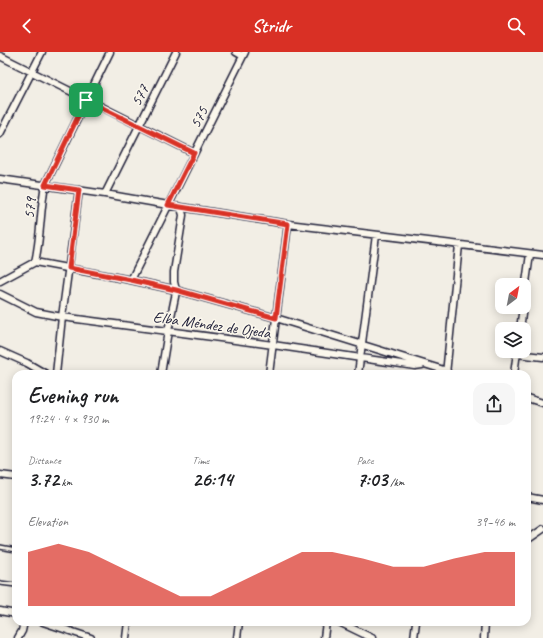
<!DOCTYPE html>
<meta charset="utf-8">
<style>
body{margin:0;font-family:Caveat,sans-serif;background:#f6f6f6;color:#202124;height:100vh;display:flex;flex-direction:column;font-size:15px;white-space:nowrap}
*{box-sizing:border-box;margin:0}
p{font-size:13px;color:#757577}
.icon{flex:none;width:22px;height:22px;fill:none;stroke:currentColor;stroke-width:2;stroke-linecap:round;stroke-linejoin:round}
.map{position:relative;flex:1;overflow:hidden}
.details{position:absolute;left:12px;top:318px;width:519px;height:256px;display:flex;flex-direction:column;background:#fff;border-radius:12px;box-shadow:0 2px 10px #0003}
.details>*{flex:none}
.needle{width:26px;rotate:32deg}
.tools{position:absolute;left:495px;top:226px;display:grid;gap:8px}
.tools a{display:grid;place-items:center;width:36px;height:36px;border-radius:8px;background:#fff;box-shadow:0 2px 10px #0003;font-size:20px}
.pin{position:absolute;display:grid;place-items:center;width:34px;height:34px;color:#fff;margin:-17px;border-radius:8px;box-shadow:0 2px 6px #0006}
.round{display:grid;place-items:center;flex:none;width:42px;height:42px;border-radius:12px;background:#f6f6f6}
.headline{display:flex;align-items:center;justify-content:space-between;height:68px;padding:0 16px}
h1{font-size:22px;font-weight:800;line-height:30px}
.figures{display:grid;grid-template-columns:repeat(3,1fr);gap:6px;height:68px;padding:4px 16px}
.figures div{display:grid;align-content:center}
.figures b{font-size:20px;font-weight:800}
.figures small{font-size:11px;font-weight:400}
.figures p{font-size:11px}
.chart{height:112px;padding:8px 16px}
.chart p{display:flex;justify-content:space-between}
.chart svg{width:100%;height:72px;margin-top:4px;fill:#d93025;opacity:.7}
header{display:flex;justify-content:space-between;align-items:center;height:52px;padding:0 16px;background:#d93025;color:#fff;font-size:18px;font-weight:800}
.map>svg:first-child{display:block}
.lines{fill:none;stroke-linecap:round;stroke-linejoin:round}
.lane-casing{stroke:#22223b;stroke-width:6}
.street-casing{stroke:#22223b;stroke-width:9}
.lane{stroke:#fbf7ec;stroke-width:3}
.street{stroke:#fbf7ec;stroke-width:6}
.route-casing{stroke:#fff;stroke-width:8}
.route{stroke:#d93025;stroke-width:5}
.labels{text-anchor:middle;stroke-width:3;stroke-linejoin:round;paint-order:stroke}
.street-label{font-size:16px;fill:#22223b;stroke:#fbf7ec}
</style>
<header><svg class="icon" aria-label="back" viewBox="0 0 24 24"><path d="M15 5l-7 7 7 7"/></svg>Stridr<svg class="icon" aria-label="search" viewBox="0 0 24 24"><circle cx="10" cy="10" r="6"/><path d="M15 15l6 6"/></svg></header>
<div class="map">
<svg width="543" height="586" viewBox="0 0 543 586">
<rect width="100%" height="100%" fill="#f2eee5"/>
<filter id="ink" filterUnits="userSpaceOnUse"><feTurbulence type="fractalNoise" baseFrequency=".025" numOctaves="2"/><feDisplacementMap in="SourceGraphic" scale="8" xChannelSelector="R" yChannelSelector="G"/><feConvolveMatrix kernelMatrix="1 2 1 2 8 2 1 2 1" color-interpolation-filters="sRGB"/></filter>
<g filter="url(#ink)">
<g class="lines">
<defs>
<path id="lane" d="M 0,495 L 16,498
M 0,531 L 16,533"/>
<path id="street" d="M 236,0 L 243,4
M 0,4 L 194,101
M 0,82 L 42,0
M 0,127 L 105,142 L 168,153 L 288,172 L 543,203
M 105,142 L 176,0
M 35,210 C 41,185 40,158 45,133 L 110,0
M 131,228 L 245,0
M 0,229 L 35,210 L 131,228 L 176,238 L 276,266 L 447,319
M 0,242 L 36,260 L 62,265 L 273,293 L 415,314 L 422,313
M 524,245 L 530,202
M 520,277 L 523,255
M 0,299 L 27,311 L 46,322
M 517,302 L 543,305
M 56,322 L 62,265 L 79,138
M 161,322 L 168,279 L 175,245 L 176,238 L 174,230 L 174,220 L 182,170 L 183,163 L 181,156
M 269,322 L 288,172
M 358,322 L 376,183
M 446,322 L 459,193
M 514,322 L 517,300
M 527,346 L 543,351
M 0,423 L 16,425
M 527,445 L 543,448
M 527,488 L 543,477
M 0,559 L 16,562
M 43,570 L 91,586
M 339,570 L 372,586
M 18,586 L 22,579 L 24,570
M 126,586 L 128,570
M 237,586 L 239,570
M 324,586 L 326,570
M 414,586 L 416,570
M 484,586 L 485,570"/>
</defs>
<use href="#lane" class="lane-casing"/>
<use href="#street" class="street-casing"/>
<use href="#lane" class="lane"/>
<use href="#street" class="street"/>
</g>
</g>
<g class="lines" filter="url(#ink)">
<defs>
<path id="route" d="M 86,48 L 194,101 L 168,153 L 288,172 L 276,266 L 176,238 L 131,228 L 69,216 L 79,138 L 45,133 Z"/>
</defs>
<use href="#route" class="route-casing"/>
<use href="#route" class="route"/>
</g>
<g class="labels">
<g class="street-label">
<text transform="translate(139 43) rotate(-63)" y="6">577</text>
<text transform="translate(198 65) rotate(-63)" y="6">575</text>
<text transform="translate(29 156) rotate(-84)" y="6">579</text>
<text transform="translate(212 272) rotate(8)" y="6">Elba Méndez de Ojeda</text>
</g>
</g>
</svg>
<div class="tools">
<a><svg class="needle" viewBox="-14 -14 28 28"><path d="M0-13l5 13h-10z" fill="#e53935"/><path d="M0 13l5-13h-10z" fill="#757577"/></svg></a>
<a><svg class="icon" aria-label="layers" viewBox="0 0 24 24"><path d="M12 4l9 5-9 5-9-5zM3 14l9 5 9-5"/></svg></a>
</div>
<div class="pin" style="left:86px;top:48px;background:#1e9e55"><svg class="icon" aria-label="arrive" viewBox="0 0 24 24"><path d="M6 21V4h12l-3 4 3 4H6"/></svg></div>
<section class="details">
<div class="headline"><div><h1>Evening run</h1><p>19:24 · 4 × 930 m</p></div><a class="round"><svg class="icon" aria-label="share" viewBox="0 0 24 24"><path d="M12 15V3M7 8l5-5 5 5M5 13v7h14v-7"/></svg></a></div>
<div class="figures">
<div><p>Distance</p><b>3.72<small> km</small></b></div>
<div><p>Time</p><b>26:14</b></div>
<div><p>Pace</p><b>7:03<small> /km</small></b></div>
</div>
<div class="chart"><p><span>Elevation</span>39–46 m</p>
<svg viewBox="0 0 160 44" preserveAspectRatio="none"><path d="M0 44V11L10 6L20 11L30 20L40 29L50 38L60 38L70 29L80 20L90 11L100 11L110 15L120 20L130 20L140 15L150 11L160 11V44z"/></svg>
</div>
</section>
</div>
